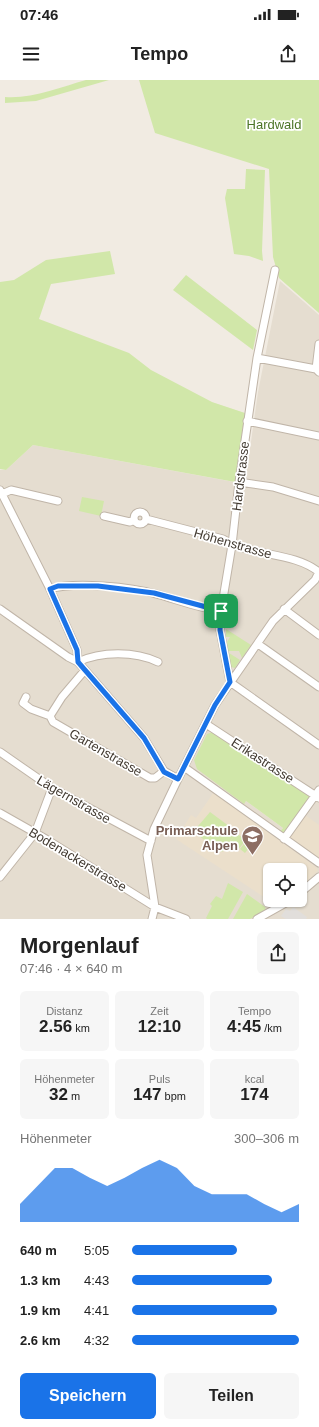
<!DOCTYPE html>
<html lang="de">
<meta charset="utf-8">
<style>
body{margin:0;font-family:Helvetica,sans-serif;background:#f6f6f6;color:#222;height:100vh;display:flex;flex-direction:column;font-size:15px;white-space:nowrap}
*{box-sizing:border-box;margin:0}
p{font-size:13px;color:#767676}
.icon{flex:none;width:22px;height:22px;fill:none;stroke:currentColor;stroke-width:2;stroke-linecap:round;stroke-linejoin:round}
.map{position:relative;height:839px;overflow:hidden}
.panel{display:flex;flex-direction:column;background:#fff;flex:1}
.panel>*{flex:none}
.fabs{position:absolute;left:263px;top:783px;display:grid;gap:8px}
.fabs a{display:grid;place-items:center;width:44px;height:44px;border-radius:6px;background:#fff;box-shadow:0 1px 3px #0004;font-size:20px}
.pin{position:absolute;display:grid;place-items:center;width:34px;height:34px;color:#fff;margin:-17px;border-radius:8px;box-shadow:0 2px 6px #0006}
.round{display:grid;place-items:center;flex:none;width:42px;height:42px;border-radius:6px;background:#f6f6f6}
.head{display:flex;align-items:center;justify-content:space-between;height:68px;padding:0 20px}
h1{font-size:22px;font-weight:800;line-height:30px}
.stats{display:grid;grid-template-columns:repeat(3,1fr);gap:6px;height:68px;padding:4px 20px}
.stats div{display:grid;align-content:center;border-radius:6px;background:#f6f6f6;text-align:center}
.stats b{font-size:17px;font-weight:800}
.stats small{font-size:11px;font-weight:400}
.stats p{font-size:11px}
.chart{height:112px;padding:8px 20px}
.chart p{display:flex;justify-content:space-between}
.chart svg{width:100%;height:72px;margin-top:4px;fill:#1a73e8;opacity:.7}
.action{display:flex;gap:8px;margin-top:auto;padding:8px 20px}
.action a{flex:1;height:46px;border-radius:6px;background:#1a73e8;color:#fff;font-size:16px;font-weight:800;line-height:46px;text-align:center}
.action a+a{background:#f6f6f6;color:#222}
ul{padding:0 20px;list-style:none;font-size:13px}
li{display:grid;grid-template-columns:64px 48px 1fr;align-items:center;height:30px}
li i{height:10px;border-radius:5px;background:#1a73e8}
.status{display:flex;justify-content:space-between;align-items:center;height:28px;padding:0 20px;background:#fff;direction:ltr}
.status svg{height:11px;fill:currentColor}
header{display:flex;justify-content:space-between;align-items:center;height:52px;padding:0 20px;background:#fff;font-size:18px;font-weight:800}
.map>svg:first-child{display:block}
.residential{fill:#e5ddd0;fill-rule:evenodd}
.education{fill:#ebdfcb}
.green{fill:#d1e7a9}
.parking{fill:#e1dedb}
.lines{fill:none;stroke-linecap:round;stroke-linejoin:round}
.street-casing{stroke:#c0b5a8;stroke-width:9}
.street{stroke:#fff;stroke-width:7}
.route-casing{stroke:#fff;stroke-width:8}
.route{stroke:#1a73e8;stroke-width:5}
.labels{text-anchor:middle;stroke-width:3.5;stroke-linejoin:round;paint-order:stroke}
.park-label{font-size:13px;fill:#4b7426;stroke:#fff}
.street-label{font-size:13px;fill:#433b32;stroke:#fff}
.education-label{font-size:13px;font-weight:bold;fill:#785e54;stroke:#fff;text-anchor:end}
</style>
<div class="status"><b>07:46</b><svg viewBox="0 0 49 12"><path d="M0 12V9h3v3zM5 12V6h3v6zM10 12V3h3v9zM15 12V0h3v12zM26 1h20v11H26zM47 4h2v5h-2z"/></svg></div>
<header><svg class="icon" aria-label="menu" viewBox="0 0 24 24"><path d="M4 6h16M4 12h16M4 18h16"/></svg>Tempo<svg class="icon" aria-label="share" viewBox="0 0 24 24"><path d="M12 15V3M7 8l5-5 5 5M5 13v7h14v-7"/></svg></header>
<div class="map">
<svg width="319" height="839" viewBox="0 0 319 839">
<rect width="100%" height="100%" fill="#f1ebe2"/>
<path class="residential" d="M 280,201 L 319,235 L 319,839 L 0,839 L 0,390 L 6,390 L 33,365 L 245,404 L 258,312 ZM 194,680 L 311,716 L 281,752 L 283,748 L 246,721 L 244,723 ZM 270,790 L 300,790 L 300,820 L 270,820 Z"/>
<path class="education" d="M 214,712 L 317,788 L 318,791 L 301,806 L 300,810 L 300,790 L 270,790 L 270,820 L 284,820 L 276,825 L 176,759 L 191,735 L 196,738 Z
M 305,735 L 319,745 L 319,778 L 290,758 Z"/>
<path class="green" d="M 86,0 L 109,0 L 36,21 L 5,23 L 5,17 C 32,19 61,7 86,0 Z
M 139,0 L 319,0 L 319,233 L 279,198 L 273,177 L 269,89 L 155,53 Z
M 246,89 L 265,90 L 262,171 L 263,181 L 249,176 L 234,174 L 225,118 L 227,109 L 245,109 Z
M 110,171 L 115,194 L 51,204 L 39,239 L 129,273 L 151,290 L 212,322 L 245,333 L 235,402 L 33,365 L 6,390 L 0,389 L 0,202 L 14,200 L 46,180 Z
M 186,195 L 257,250 L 253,270 L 173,210 Z
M 82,417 L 104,421 L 101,436 L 79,431 Z
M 226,549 L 251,565 L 242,578 L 239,571 L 228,571 L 227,562 L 230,557 L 226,557 Z
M 229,573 L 240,580 L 235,588 L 231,587 Z
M 213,652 L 311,716 L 284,755 L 280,752 L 283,748 L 246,721 L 244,724 L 197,689 L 194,680 L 207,654 Z
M 210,732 L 237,752 L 222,772 L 193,752 Z
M 236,753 L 246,760 L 237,771 L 228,765 Z
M 247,760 L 252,764 L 245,773 L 240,769 Z
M 228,803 L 243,812 L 228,839 L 207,839 L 206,838 L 212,826 L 210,824 L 216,816 L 222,819 Z
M 247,814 L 265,827 L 266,830 L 250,839 L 233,839 Z"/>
<path class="parking" d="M 293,827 L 307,837 L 306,839 L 286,839 L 281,836 L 286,829 L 290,831 Z"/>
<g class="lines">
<defs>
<path id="street" d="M 257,278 L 316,289 L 319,292
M 316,289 L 319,264
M 247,341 L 319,356
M 239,402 L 273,407 L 319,421
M 0,410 L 50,509 L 77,570 L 78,582
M 2,414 L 11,410 L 58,421
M134 438a6 6 0 1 1 12 0a6 6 0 1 1-12 0Z
M 104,436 L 130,442 L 134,440
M 146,439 L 223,459 C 251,477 292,471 319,492
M 50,509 C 74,501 132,507 156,514 C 178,520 199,528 221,531
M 0,529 L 68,577 L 78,582 L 144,658 L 164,691 L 178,699
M 284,529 L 319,555
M 258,564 L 319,607
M 78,582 C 101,571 135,571 158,582
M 85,590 L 62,617 L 50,636 L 53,642 L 150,698 L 155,698 L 164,691
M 230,602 L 220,550 L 221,531 L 232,465 L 239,402 L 257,278 L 275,190
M 230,602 L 319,665
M 26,617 L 23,623 L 31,629 L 50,636
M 206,644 L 319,718
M 0,672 L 52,708 L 151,761
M 184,687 L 319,783
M 0,733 L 46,759 L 155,827 L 186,839
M 284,759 L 319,710
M 0,797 L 35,753 L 52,708
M 300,813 L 319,797
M 152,839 L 155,827 L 147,775 L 154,749 L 178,699 L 215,625 L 228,606 L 273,541 L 315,500 L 319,492
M 257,839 L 291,820"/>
</defs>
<use href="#street" class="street-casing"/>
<use href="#street" class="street"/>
</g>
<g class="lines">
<defs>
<path id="route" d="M 58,506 L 98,506 L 154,513 L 221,531 L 220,550 L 230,602 L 215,625 L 178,699 L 164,692 L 144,658 L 78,582 L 77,570 L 50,509 Z"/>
</defs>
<use href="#route" class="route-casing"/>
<use href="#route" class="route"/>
</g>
<defs>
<symbol id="school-pin" viewBox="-11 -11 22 30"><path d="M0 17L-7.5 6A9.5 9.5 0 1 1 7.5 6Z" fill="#8d6e63" stroke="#fff"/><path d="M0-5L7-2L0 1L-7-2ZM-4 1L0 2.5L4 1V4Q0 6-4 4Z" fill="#fff"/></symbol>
</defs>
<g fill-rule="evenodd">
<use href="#school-pin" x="240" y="744" width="25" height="34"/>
</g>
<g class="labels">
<g class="park-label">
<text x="274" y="49">Hardwald</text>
</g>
<g class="street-label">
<text transform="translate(240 396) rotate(-83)" y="5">Hardstrasse</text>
<text transform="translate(233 463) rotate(16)" y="5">Höhenstrasse</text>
<text transform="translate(106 672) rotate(30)" y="5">Gartenstrasse</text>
<text transform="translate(263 680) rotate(33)" y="5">Erikastrasse</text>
<text transform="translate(74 719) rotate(30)" y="5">Lägernstrasse</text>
<text transform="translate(78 779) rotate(31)" y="5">Bodenackerstrasse</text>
</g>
<g class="education-label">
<text x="238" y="755">Primarschule<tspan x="238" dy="15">Alpen</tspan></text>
</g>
</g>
</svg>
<div class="fabs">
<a><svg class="icon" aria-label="locate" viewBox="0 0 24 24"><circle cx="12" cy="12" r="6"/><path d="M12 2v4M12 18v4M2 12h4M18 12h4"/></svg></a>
</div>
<div class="pin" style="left:221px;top:531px;background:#1e9e55"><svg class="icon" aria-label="arrive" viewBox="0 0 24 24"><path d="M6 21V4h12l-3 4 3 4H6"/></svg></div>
</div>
<section class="panel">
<div class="head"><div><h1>Morgenlauf</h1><p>07:46 · 4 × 640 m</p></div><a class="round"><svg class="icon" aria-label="share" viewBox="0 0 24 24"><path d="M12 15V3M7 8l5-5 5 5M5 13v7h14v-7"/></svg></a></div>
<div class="stats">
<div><p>Distanz</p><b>2.56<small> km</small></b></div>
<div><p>Zeit</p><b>12:10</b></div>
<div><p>Tempo</p><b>4:45<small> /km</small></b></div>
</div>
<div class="stats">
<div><p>Höhenmeter</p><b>32<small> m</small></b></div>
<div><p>Puls</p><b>147<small> bpm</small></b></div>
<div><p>kcal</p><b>174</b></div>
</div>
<div class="chart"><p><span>Höhenmeter</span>300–306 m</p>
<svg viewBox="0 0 160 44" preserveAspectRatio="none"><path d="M0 44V33L10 22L20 11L30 11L40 17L50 22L60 17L70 11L80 6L90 11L100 22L110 27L120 27L130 27L140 33L150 38L160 33V44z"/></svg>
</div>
<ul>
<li><b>640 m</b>5:05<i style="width:63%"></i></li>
<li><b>1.3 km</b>4:43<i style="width:84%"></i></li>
<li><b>1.9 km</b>4:41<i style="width:87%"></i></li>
<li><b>2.6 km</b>4:32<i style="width:100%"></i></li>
</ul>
<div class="action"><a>Speichern</a><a>Teilen</a></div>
</section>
